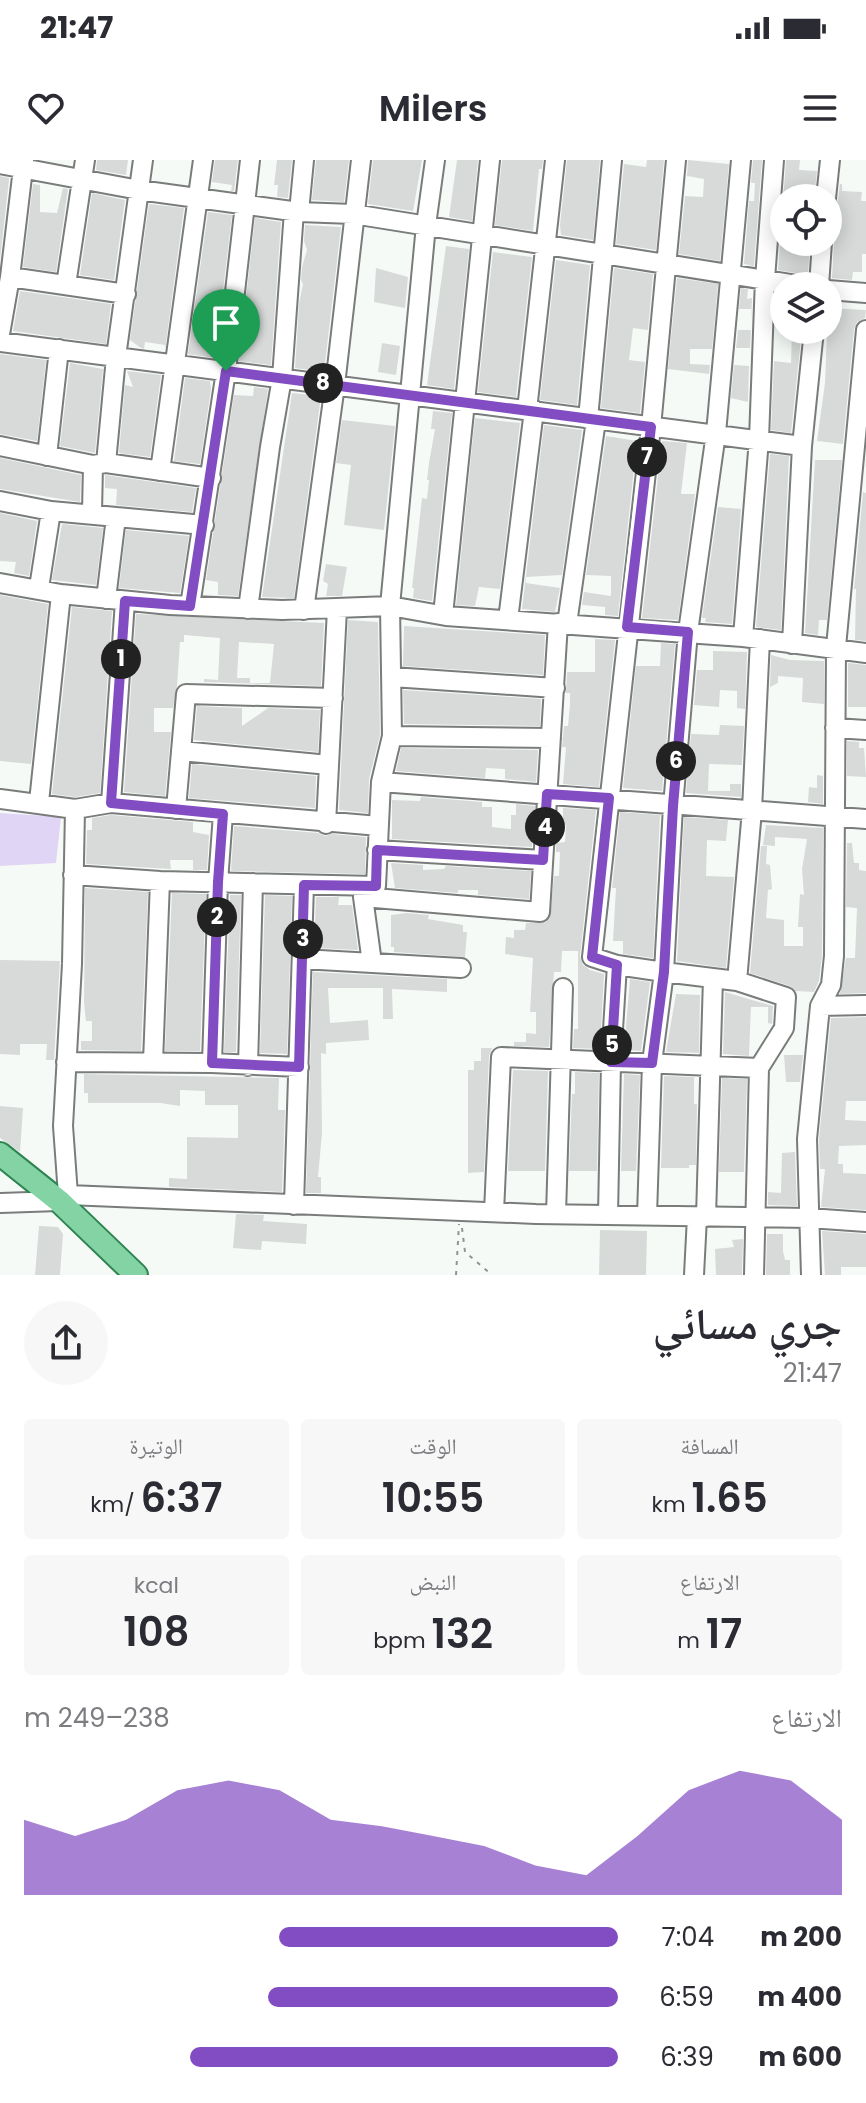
<!DOCTYPE html>
<html lang="ar">
<meta charset="utf-8">
<style>
body{margin:0;font-family:Poppins,"Noto Naskh Arabic",sans-serif;background:#f7f7f7;color:#2b2b33;direction:rtl;height:100vh;display:flex;flex-direction:column;font-size:30px;white-space:nowrap}
*{box-sizing:border-box;margin:0}
p{font-size:26px;color:#7c7c81}
.icon{flex:none;width:44px;height:44px;fill:none;stroke:currentColor;stroke-width:2;stroke-linecap:round;stroke-linejoin:round}
.map{position:relative;height:1115px;overflow:hidden;direction:ltr}
.sheet{display:flex;flex-direction:column;background:#fff;flex:1}
.sheet>*{flex:none}
.tools{position:absolute;left:770px;top:24px;display:grid;gap:16px}
.tools a{display:grid;place-items:center;width:72px;height:72px;border-radius:50%;background:#fff;box-shadow:0 4px 20px #0003;font-size:40px}
.pin{position:absolute;display:grid;place-items:center;width:68px;height:68px;color:#fff;margin:-82px -34px;border-radius:50% 50% 50% 0;rotate:-45deg;box-shadow:0 0 8px #0007}
.pin .icon{rotate:45deg}
.km{position:absolute;width:40px;height:40px;margin:-20px;border-radius:50%;background:#222;color:#fff;font-size:22px;line-height:40px;text-align:center}
.round{display:grid;place-items:center;flex:none;width:84px;height:84px;border-radius:42px;background:#f7f7f7}
.headline{display:flex;align-items:center;justify-content:space-between;height:136px;padding:0 24px}
h1{font-size:44px;font-weight:600;line-height:60px}
.stats{display:grid;grid-template-columns:repeat(3,1fr);gap:12px;height:136px;padding:8px 24px}
.stats div{display:grid;align-content:center;border-radius:8px;background:#f7f7f7;text-align:center}
.stats b{font-size:40px;font-weight:600}
.stats small{font-size:22px;font-weight:400}
.stats p{font-size:22px}
.chart{height:224px;padding:16px 24px}
.chart p{display:flex;justify-content:space-between}
.chart svg{width:100%;height:144px;margin-top:8px;fill:#824cc3;opacity:.7}
ul{padding:0 24px;list-style:none;font-size:26px}
li{display:grid;grid-template-columns:128px 96px 1fr;align-items:center;height:60px}
li i{height:20px;border-radius:10px;background:#824cc3}
.status{display:flex;justify-content:space-between;align-items:center;height:56px;padding:0 40px;background:#fff;direction:ltr}
.status svg{height:22px;fill:currentColor}
header{display:flex;justify-content:space-between;align-items:center;height:104px;padding:0 24px;background:#fff;font-size:36px;font-weight:600}
.map>svg:first-child{display:block}
.green{fill:#e0d5f4}
.building{fill:#d7dad8;fill-rule:evenodd}
.lines{fill:none;stroke-linecap:round;stroke-linejoin:round}
.minor-casing{stroke:#797c7a;stroke-width:22}
.major-casing{stroke:#2e8451;stroke-width:26}
.path{stroke:#919391;stroke-width:2;stroke-dasharray:4 6;stroke-linecap:butt}
.minor{stroke:#fff;stroke-width:18}
.major{stroke:#83d3a4;stroke-width:22}
.route-casing{stroke:#fff;stroke-width:16}
.route{stroke:#824cc3;stroke-width:10}
</style>
<div class="status"><b>21:47</b><svg viewBox="0 0 49 12"><path d="M0 12V9h3v3zM5 12V6h3v6zM10 12V3h3v9zM15 12V0h3v12zM26 1h20v11H26zM47 4h2v5h-2z"/></svg></div>
<header><svg class="icon" aria-label="menu" viewBox="0 0 24 24"><path d="M4 6h16M4 12h16M4 18h16"/></svg>Milers<svg class="icon" aria-label="heart" viewBox="0 0 24 24"><path d="M12 20l-8-8c-3-5 5-10 8-4 3-6 11-1 8 4z"/></svg></header>
<div class="map">
<svg width="866" height="1115" viewBox="0 0 866 1115">
<rect width="100%" height="100%" fill="#f6faf7"/>
<path class="green" d="M 0,653 L 61,657 L 56,703 L 0,706 Z"/>
<path class="building" d="M 97,0 L 128,0 L 126,15 L 96,10 Z
M 215,0 L 238,0 L 234,31 L 231,31 L 232,25 L 212,22 Z
M 277,0 L 292,0 L 288,38 L 277,37 L 278,25 L 274,25 Z
M 316,0 L 349,0 L 344,42 L 312,40 Z
M 373,0 L 422,0 L 413,51 L 368,44 Z
M 457,0 L 478,0 L 472,61 L 449,57 Z
M 502,0 L 543,0 L 542,9 L 539,9 L 533,71 L 495,65 Z
M 567,0 L 600,0 L 593,80 L 561,75 L 560,65 Z
M 647,0 L 664,0 L 656,90 L 616,84 L 624,4 L 646,7 Z
M 688,0 L 729,4 L 720,101 L 679,94 L 685,36 L 703,37 L 704,19 L 687,16 Z
M 753,0 L 762,0 L 754,106 L 744,104 L 749,41 L 754,41 L 755,23 L 751,23 Z
M 786,0 L 800,0 L 799,10 L 817,11 L 814,38 L 784,38 L 784,82 L 810,82 L 808,115 L 778,110 Z
M 0,16 L 9,18 L 9,20 L 0,100 Z
M 33,24 L 40,25 L 40,52 L 57,53 L 63,28 L 68,29 L 56,112 L 23,107 Z
M 840,24 L 842,24 L 842,31 L 862,32 L 861,41 L 866,41 L 866,94 L 862,94 L 862,112 L 853,112 L 852,120 L 832,118 L 834,83 L 831,74 L 832,48 L 838,40 Z
M 92,33 L 125,40 L 114,120 L 80,115 Z
M 149,44 L 184,48 L 165,190 L 165,185 L 145,182 L 144,189 L 141,188 L 130,180 Z
M 208,52 L 232,55 L 215,198 L 188,194 Z
M 255,58 L 281,62 L 271,205 L 239,201 Z
M 305,65 L 341,67 L 324,212 L 295,208 L 299,144 L 303,124 L 301,120 L 302,107 L 307,90 L 304,81 Z
M 446,86 L 469,89 L 454,229 L 427,225 Z
M 493,92 L 532,97 L 516,237 L 478,232 Z
M 556,100 L 590,105 L 577,245 L 540,240 Z
M 376,108 L 408,117 L 405,148 L 374,142 Z
M 614,108 L 653,114 L 648,170 L 633,168 L 629,200 L 645,202 L 640,253 L 601,248 Z
M 677,118 L 718,124 L 712,189 L 690,189 L 690,204 L 710,205 L 709,214 L 668,209 Z
M 741,128 L 748,129 L 747,139 L 752,138 L 751,161 L 751,149 L 739,149 Z
M 20,131 L 111,144 L 106,184 L 13,171 Z
M 828,148 L 866,150 L 865,158 L 857,162 L 854,169 L 843,284 L 817,281 L 825,223 Z
M 738,170 L 751,170 L 750,188 L 736,188 Z
M 792,170 L 802,170 L 791,273 L 771,270 L 774,201 L 791,203 Z
M 382,183 L 400,186 L 396,215 L 378,212 Z
M 0,194 L 46,200 L 37,281 L 0,274 Z
M 70,203 L 103,209 L 95,293 L 60,286 Z
M 734,205 L 749,206 L 748,242 L 731,238 Z
M 127,211 L 161,215 L 150,297 L 119,293 L 125,225 L 133,227 Z
M 185,218 L 210,221 L 211,229 L 200,304 L 174,301 Z
M 254,227 L 268,229 L 238,436 L 218,435 L 218,422 L 206,420 L 234,235 L 253,236 Z
M 292,233 L 321,236 L 294,438 L 262,437 Z
M 433,251 L 452,253 L 432,441 L 413,438 L 414,428 L 412,428 L 422,338 L 427,339 L 429,320 L 427,320 L 429,303 L 435,269 L 431,269 Z
M 475,258 L 520,263 L 500,429 L 479,427 L 475,446 L 456,445 Z
M 342,260 L 395,266 L 384,370 L 344,365 L 351,305 L 336,303 Z
M 544,265 L 582,270 L 562,415 L 526,417 L 526,423 L 560,428 L 555,452 L 522,449 Z
M 606,276 L 637,281 L 618,456 L 605,455 L 605,447 L 582,445 L 584,432 L 611,436 L 611,416 L 586,415 Z
M 662,281 L 687,283 L 681,334 L 695,334 L 678,460 L 642,458 Z
M 770,294 L 789,296 L 781,470 L 756,467 Z
M 0,298 L 81,315 L 80,342 L 0,329 Z
M 815,300 L 842,300 L 827,460 L 819,460 L 818,475 L 805,473 Z
M 105,315 L 196,328 L 192,352 L 116,345 L 117,329 L 105,328 Z
M 863,332 L 866,333 L 866,481 L 855,480 L 856,429 L 854,429 Z
M 718,347 L 741,349 L 732,464 L 705,462 L 706,458 L 702,458 Z
M 0,353 L 37,361 L 29,416 L 14,413 L 16,402 L 0,401 Z
M 62,364 L 103,368 L 96,425 L 52,420 Z
M 126,370 L 189,376 L 180,433 L 119,428 Z
M 326,404 L 347,407 L 342,436 L 326,436 L 328,424 L 323,421 Z
M 0,435 L 48,444 L 31,604 L 0,601 Z
M 72,447 L 112,451 L 100,633 L 75,637 L 52,634 Z
M 136,454 L 324,463 L 321,526 L 204,522 L 204,519 L 218,520 L 220,478 L 184,475 L 184,482 L 180,482 L 177,526 L 173,548 L 154,548 L 154,572 L 171,572 L 165,636 L 124,632 ZM 239,482 L 274,484 L 270,523 L 250,523 L 250,518 L 237,518 Z
M 348,460 L 378,462 L 380,575 L 369,619 L 368,653 L 339,650 Z
M 404,466 L 545,475 L 543,515 L 403,506 Z
M 595,479 L 615,480 L 599,627 L 563,624 L 566,587 L 562,587 L 564,566 L 568,566 L 570,544 L 570,533 L 566,533 L 567,512 L 595,512 Z
M 661,483 L 675,484 L 662,631 L 623,628 L 636,506 L 660,506 Z
M 713,491 L 747,492 L 745,549 L 737,548 L 737,531 L 720,530 L 719,547 L 694,545 L 697,510 L 713,510 Z
M 771,495 L 790,500 L 824,501 L 824,544 L 802,542 L 803,518 L 778,516 L 778,523 L 770,527 Z
M 848,503 L 866,505 L 866,547 L 848,547 Z
M 403,530 L 541,539 L 540,566 L 404,564 Z
M 197,546 L 242,548 L 242,566 L 268,548 L 320,550 L 318,592 L 194,580 Z
M 720,565 L 744,566 L 742,605 L 709,604 L 708,631 L 730,631 L 730,624 L 741,624 L 741,637 L 686,633 L 691,574 L 719,575 Z
M 847,581 L 859,582 L 859,588 L 864,588 L 866,617 L 847,616 Z
M 401,588 L 538,590 L 536,622 L 505,619 L 505,609 L 486,608 L 485,618 L 396,611 Z
M 192,604 L 316,616 L 315,648 L 189,638 Z
M 817,615 L 823,616 L 823,644 L 808,642 L 809,627 L 817,628 Z
M 421,637 L 482,642 L 482,647 L 492,647 L 492,667 L 511,669 L 511,655 L 516,655 L 516,644 L 535,646 L 532,687 L 392,679 L 392,640 L 420,641 Z
M 563,648 L 596,650 L 580,796 L 583,805 L 590,810 L 604,814 L 600,889 L 573,888 L 574,869 L 578,869 L 578,791 L 562,791 L 561,812 L 554,812 L 549,887 L 514,886 L 514,882 L 526,882 L 526,873 L 536,874 L 536,852 L 530,852 L 533,798 L 505,794 L 506,777 L 514,778 L 514,770 L 525,770 L 526,763 L 544,763 L 550,758 L 554,716 L 559,716 L 560,692 L 556,692 L 556,683 L 565,682 L 566,665 L 563,665 Z
M 620,652 L 660,655 L 653,798 L 623,794 L 623,781 L 613,781 L 616,728 L 612,728 Z
M 111,655 L 193,662 L 193,672 L 209,675 L 207,710 L 193,710 L 193,700 L 170,700 L 171,709 L 86,704 L 87,670 L 92,670 L 92,658 Z
M 684,657 L 728,660 L 726,681 L 707,680 L 706,716 L 734,717 L 726,808 L 677,801 Z
M 766,665 L 823,668 L 822,795 L 819,821 L 814,832 L 796,831 L 790,826 L 750,813 L 761,686 L 767,686 L 766,704 L 770,705 L 772,729 L 768,730 L 766,758 L 784,760 L 784,786 L 803,786 L 803,767 L 798,767 L 800,734 L 804,735 L 802,709 L 807,679 L 775,677 L 775,686 L 763,685 Z
M 234,666 L 318,673 L 325,676 L 332,674 L 366,677 L 365,714 L 231,711 Z
M 847,683 L 852,683 L 854,703 L 859,703 L 859,710 L 866,711 L 866,833 L 840,834 L 846,798 L 855,798 L 857,748 L 846,747 Z
M 391,703 L 423,705 L 423,710 L 444,709 L 446,706 L 531,711 L 529,739 L 478,735 L 478,730 L 458,730 L 458,733 L 395,728 Z
M 85,728 L 148,732 L 141,891 L 81,890 L 81,881 L 92,881 L 92,861 L 86,861 L 84,843 Z
M 172,733 L 206,734 L 200,891 L 165,891 Z
M 230,735 L 241,735 L 236,892 L 224,892 Z
M 265,735 L 292,736 L 287,894 L 260,893 Z
M 316,737 L 339,737 L 338,745 L 352,745 L 358,790 L 314,788 Z
M 407,753 L 429,755 L 428,759 L 463,765 L 463,772 L 467,772 L 465,797 L 394,792 L 394,787 L 391,787 L 391,755 Z
M 0,800 L 60,801 L 54,900 L 46,900 L 47,884 L 20,884 L 20,895 L 0,894 Z
M 313,812 L 447,819 L 447,832 L 392,829 L 393,859 L 383,859 L 383,828 L 328,828 L 330,863 L 368,860 L 369,880 L 326,883 L 326,894 L 321,893 L 322,973 L 318,1017 L 321,1017 L 321,1033 L 306,1033 Z
M 630,819 L 650,822 L 641,891 L 624,890 Z
M 725,832 L 773,846 L 772,864 L 768,863 L 768,847 L 751,847 L 749,896 L 723,894 Z
M 676,834 L 700,835 L 699,893 L 666,892 Z
M 866,857 L 866,941 L 846,941 L 845,960 L 866,961 L 866,985 L 839,986 L 838,1004 L 843,1004 L 843,1013 L 866,1014 L 866,1050 L 821,1047 L 825,1009 L 820,1009 L 819,979 L 831,858 Z
M 481,888 L 492,888 L 489,896 L 484,1012 L 468,1013 L 468,910 L 474,910 L 474,901 L 481,901 Z
M 784,895 L 803,895 L 800,922 L 786,922 Z
M 513,910 L 548,911 L 545,1011 L 508,1011 Z
M 575,912 L 599,913 L 597,1011 L 569,1011 L 572,934 L 575,934 Z
M 84,914 L 279,918 L 278,950 L 285,950 L 282,1032 L 169,1027 L 169,1018 L 187,1019 L 187,977 L 238,978 L 238,945 L 205,945 L 205,931 L 180,930 L 180,946 L 160,943 L 88,943 L 88,933 L 84,933 Z
M 624,914 L 640,915 L 636,1011 L 621,1011 Z
M 664,916 L 694,917 L 694,944 L 697,944 L 696,1005 L 689,1005 L 689,1008 L 661,1008 Z
M 722,918 L 747,919 L 744,1012 L 719,1012 Z
M 0,946 L 23,948 L 20,992 L 0,978 Z
M 795,992 L 797,1046 L 768,1045 L 768,1032 L 781,1033 L 782,993 Z
M 236,1054 L 264,1055 L 263,1061 L 307,1064 L 306,1084 L 262,1081 L 261,1090 L 233,1088 Z
M 39,1066 L 58,1067 L 63,1074 L 60,1115 L 35,1115 Z
M 600,1070 L 647,1071 L 646,1115 L 599,1115 Z
M 822,1071 L 866,1074 L 866,1107 L 841,1107 L 841,1115 L 825,1115 Z
M 767,1074 L 783,1074 L 783,1091 L 785,1100 L 790,1100 L 790,1115 L 766,1115 Z
M 743,1079 L 742,1115 L 716,1115 L 715,1089 L 734,1087 L 732,1080 Z"/>
<g class="lines">
<defs>
<path id="minor" d="M 741,0 L 716,273 L 688,472 L 673,646 L 664,812 L 737,821 L 786,837 L 784,868 L 759,908 L 754,1115
M 0,4 L 139,30 L 299,52 L 353,54 L 803,126
M 826,38 L 830,0
M 299,52 L 304,0
M 10,117 L 126,134
M 66,125 L 85,0
M 819,126 L 822,82
M 828,130 L 866,133
M 0,174 L 10,117 L 24,0
M 0,182 L 802,286
M 527,250 L 555,0
M 588,259 L 612,0
M 0,286 L 93,305
M 47,296 L 59,189
M 106,303 L 211,318
M 160,311 L 203,0
M 0,341 L 51,351 L 204,365
M 92,353 L 93,305 L 106,303 L 116,197 L 143,0
M 0,423 L 61,434 L 170,445 L 282,450 L 390,446 L 446,456 L 743,477 L 866,493
M 39,428 L 51,351
M 106,439 L 116,357
M 190,446 L 226,211 L 250,0
M 248,449 L 270,287 L 282,218 L 294,51
M 304,450 L 335,225 L 361,0
M 443,455 L 490,0
M 508,460 L 534,250
M 567,464 L 596,260
M 743,477 L 759,279 L 765,119 L 774,0
M 792,484 L 802,286 L 814,170
M 392,517 L 555,528
M 835,568 L 866,570
M 392,576 L 551,578
M 181,591 L 329,605
M 381,622 L 866,659
M 0,639 L 75,649 L 111,643 L 379,666
M 39,642 L 61,434
M 111,643 L 125,441
M 176,649 L 186,534 L 333,538
M 326,664 L 337,449
M 377,690 L 543,700
M 73,715 L 160,721 L 376,726
M 363,737 L 540,752 L 558,463
M 302,799 L 461,808
M 372,803 L 363,737 L 376,726 L 381,622 L 392,576 L 390,446 L 426,65 L 435,0
M 737,821 L 752,650 L 760,479
M 820,846 L 866,845
M 66,902 L 212,903 L 299,907
M 153,902 L 160,721
M 212,903 L 218,722 L 223,654
M 248,906 L 253,723
M 68,1035 L 63,966 L 72,804 L 75,649
M 0,1043 L 59,1041 L 68,1035 L 536,1054 L 809,1058 L 866,1062
M 294,1045 L 304,725
M 494,1052 L 501,897 L 759,908
M 556,1054 L 563,828
M 608,1055 L 611,902 L 617,805
M 647,1055 L 652,903 L 664,812 L 617,805 L 592,797 L 651,267 L 676,0
M 706,1057 L 713,818
M 694,1115 L 697,1057
M 811,1115 L 807,979 L 820,846 L 831,825 L 834,796 L 836,487 L 866,170"/>
<path id="major" d="M 0,994 L 59,1041 L 136,1115"/>
</defs>
<use href="#minor" class="minor-casing"/>
<use href="#major" class="major-casing"/>
<path class="path" d="M 462,1068 L 465,1092 L 492,1115
M 456,1115 L 459,1064"/>
<use href="#minor" class="minor"/>
<use href="#major" class="major"/>
</g>
<g class="lines">
<defs>
<path id="route" d="M 226,211 L 651,267 L 627,467 L 688,472 L 673,646 L 664,812 L 652,903 L 611,902 L 617,805 L 592,797 L 609,638 L 547,634 L 543,700 L 377,690 L 376,726 L 304,725 L 299,907 L 212,903 L 218,722 L 223,654 L 111,643 L 125,441 L 190,446 Z"/>
</defs>
<use href="#route" class="route-casing"/>
<use href="#route" class="route"/>
</g>
</svg>
<div class="tools">
<a><svg class="icon" aria-label="locate" viewBox="0 0 24 24"><circle cx="12" cy="12" r="6"/><path d="M12 2v4M12 18v4M2 12h4M18 12h4"/></svg></a>
<a><svg class="icon" aria-label="layers" viewBox="0 0 24 24"><path d="M12 4l9 5-9 5-9-5zM3 14l9 5 9-5"/></svg></a>
</div>
<div class="pin" style="left:226px;top:211px;background:#1e9e55"><svg class="icon" aria-label="arrive" viewBox="0 0 24 24"><path d="M6 21V4h12l-3 4 3 4H6"/></svg></div>
<b class="km" style="left:121px;top:499px">1</b>
<b class="km" style="left:217px;top:757px">2</b>
<b class="km" style="left:303px;top:779px">3</b>
<b class="km" style="left:545px;top:667px">4</b>
<b class="km" style="left:612px;top:885px">5</b>
<b class="km" style="left:676px;top:601px">6</b>
<b class="km" style="left:647px;top:297px">7</b>
<b class="km" style="left:323px;top:223px">8</b>
</div>
<section class="sheet">
<div class="headline"><div><h1>جري مسائي</h1><p>21:47</p></div><a class="round"><svg class="icon" aria-label="share" viewBox="0 0 24 24"><path d="M12 15V3M7 8l5-5 5 5M5 13v7h14v-7"/></svg></a></div>
<div class="stats">
<div><p>المسافة</p><b>1.65<small> km</small></b></div>
<div><p>الوقت</p><b>10:55</b></div>
<div><p>الوتيرة</p><b>6:37<small> /km</small></b></div>
</div>
<div class="stats">
<div><p>الارتفاع</p><b>17<small> m</small></b></div>
<div><p>النبض</p><b>132<small> bpm</small></b></div>
<div><p>kcal</p><b>108</b></div>
</div>
<div class="chart"><p><span>الارتفاع</span>238–249 m</p>
<svg viewBox="0 0 160 44" preserveAspectRatio="none"><path d="M0 44V21L10 26L20 21L30 12L40 9L50 12L60 21L70 23L80 26L90 29L100 35L110 38L120 26L130 12L140 6L150 9L160 21V44z"/></svg>
</div>
<ul>
<li><b>200 m</b>7:04<i style="width:57%"></i></li>
<li><b>400 m</b>6:59<i style="width:59%"></i></li>
<li><b>600 m</b>6:39<i style="width:72%"></i></li>
</ul>
</section>
